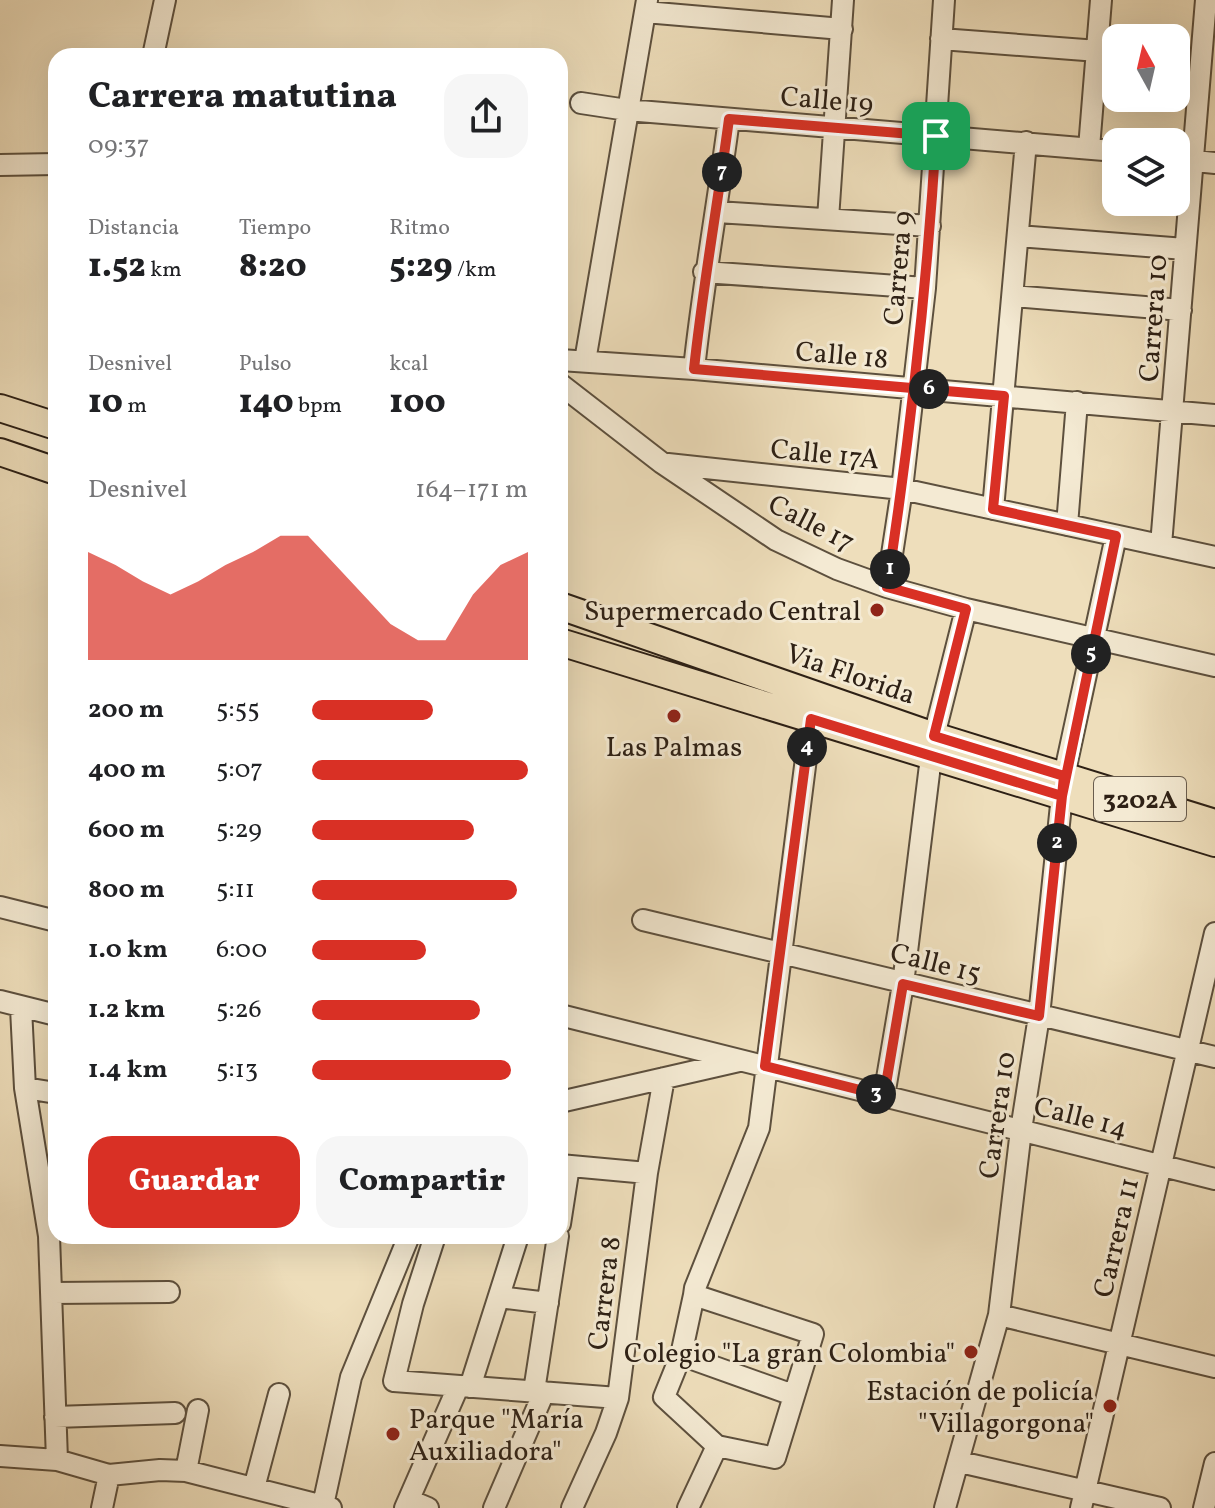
<!DOCTYPE html>
<html lang="es">
<meta charset="utf-8">
<style>
body{margin:0;font-family:Vollkorn,serif;background:#f6f6f6;color:#202124;height:100vh;display:flex;flex-direction:column;font-size:30px;white-space:nowrap}
*{box-sizing:border-box;margin:0}
p{font-size:26px;color:#757577}
.icon{flex:none;width:44px;height:44px;fill:none;stroke:currentColor;stroke-width:2;stroke-linecap:round;stroke-linejoin:round}
.map{position:relative;flex:1;overflow:hidden}
.drawer{position:absolute;left:48px;top:48px;width:520px;height:1196px;display:flex;flex-direction:column;background:#fff;border-radius:24px;box-shadow:0 8px 32px #0002}
.drawer>*{flex:none}
.needle{width:52px;rotate:352deg}
.tools{position:absolute;left:1102px;top:24px;display:grid;gap:16px}
.tools a{display:grid;place-items:center;width:88px;height:88px;border-radius:16px;background:#fff;box-shadow:0 8px 32px #0002;font-size:40px}
.pin{position:absolute;display:grid;place-items:center;width:68px;height:68px;color:#fff;margin:-34px;border-radius:16px;box-shadow:0 4px 12px #0006}
.km{position:absolute;width:40px;height:40px;margin:-20px;border-radius:50%;background:#222;color:#fff;font-size:22px;line-height:40px;text-align:center}
.round{display:grid;place-items:center;flex:none;width:84px;height:84px;border-radius:24px;background:#f6f6f6}
.headline{display:flex;align-items:center;justify-content:space-between;height:136px;padding:0 40px}
h1{font-size:36px;font-weight:800;line-height:60px}
.figures{display:grid;grid-template-columns:repeat(3,1fr);gap:12px;height:136px;padding:8px 40px}
.figures div{display:grid;align-content:center}
.figures b{font-size:34px;font-weight:800}
.figures small{font-size:22px;font-weight:400}
.figures p{font-size:22px}
.chart{height:224px;padding:16px 40px}
.chart p{display:flex;justify-content:space-between}
.chart svg{width:100%;height:144px;margin-top:8px;fill:#d93025;opacity:.7}
.action{display:flex;gap:16px;margin-top:auto;padding:16px 40px}
.action a{flex:1;height:92px;border-radius:24px;background:#d93025;color:#fff;font-size:32px;font-weight:800;line-height:92px;text-align:center}
.action a+a{background:#f6f6f6;color:#202124}
ul{padding:0 40px;list-style:none;font-size:26px}
li{display:grid;grid-template-columns:128px 96px 1fr;align-items:center;height:60px}
li i{height:20px;border-radius:10px;background:#d93025}
.map>svg:first-child{display:block}
.lines{fill:none;stroke-linecap:round;stroke-linejoin:round}
.minor-casing{stroke:#5d503e;stroke-width:24}
.major-casing{stroke:#2d2015;stroke-width:30}
.minor{stroke:#f4ead3;stroke-width:20}
.major{stroke:#eedebb;stroke-width:26}
.route-casing{stroke:#fff;stroke-width:16}
.route{stroke:#d93025;stroke-width:10}
.poi-dot{fill:#8f2418;stroke:#f4ead3;stroke-width:3}
.labels{text-anchor:middle;stroke-width:6;stroke-linejoin:round;paint-order:stroke}
.shield{fill:#f4ead3;stroke:#695d4e;stroke-width:2}
.shield-label{font-size:26px;font-weight:bold;fill:#2d2015}
.street-label{font-size:28px;fill:#2d2015;stroke:#f4ead3}
.poi-label{font-size:28px;fill:#2d2015;stroke:#f4ead3;text-anchor:end}
</style>
<div class="map">
<svg width="1215" height="1508" viewBox="0 0 1215 1508">
<rect width="100%" height="100%" fill="#eedebb"/>
<filter id="stains"><feTurbulence type="fractalNoise" baseFrequency=".0025" numOctaves="4"/><feColorMatrix values="0 0 0 0 .2 0 0 0 0 .09 0 0 0 0 .02 0 0 0 .5 -.17"/></filter>
<radialGradient id="worn" r=".72"><stop offset=".6" stop-color="#630" stop-opacity="0"/><stop offset="1" stop-color="#630" stop-opacity=".3"/></radialGradient>
<g class="lines">
<defs>
<path id="minor" d="M 645,12 L 842,29
M 941,39 L 1098,51
M 153,56 L 165,0
M 581,103 L 627,110 L 1116,151
M 1089,148 L 1101,0
M 1176,159 L 1215,163
M 0,165 L 56,164
M 717,212 L 930,226
M 828,219 L 843,0
M 1018,236 L 1185,249
M 704,272 L 925,288
M 1013,296 L 1181,310
M 560,360 L 694,369 L 1215,415
M 585,361 L 647,0
M 694,369 C 703,285 718,202 729,119
M 560,384 L 662,463 L 776,540 L 837,569 L 887,587 L 966,609 L 1215,666
M 668,464 L 902,489 L 1215,557
M 993,509 L 1026,142
M 1067,525 L 1077,402
M 1161,545 L 1206,0
M 887,587 L 902,489 L 925,288 L 944,0
M 934,736 L 966,609
M 0,907 L 56,921
M 643,920 L 1215,1057
M 0,1001 L 56,1015
M 21,1008 L 25,1088 L 49,1236 L 57,1460
M 564,1016 L 1215,1179
M 25,1088 L 56,1093
M 884,1096 L 903,984 L 931,757
M 560,1102 L 739,1061
M 560,1165 L 647,1173
M 560,1224 L 569,1166
M 435,1236 L 413,1304 L 394,1381 L 618,1398
M 53,1293 L 169,1292
M 694,1295 L 813,1334 L 775,1458 L 717,1446 L 664,1397 L 681,1355 L 694,1295 L 695,1288 L 759,1128 L 811,719
M 499,1297 L 548,1303
M 999,1315 L 1215,1367
M 681,1355 L 793,1395
M 470,1387 L 518,1236
M 534,1391 L 558,1236
M 55,1417 L 175,1413
M 0,1456 L 57,1460 L 109,1475 L 160,1470 L 186,1471 L 331,1508
M 960,1462 L 1160,1508
M 186,1471 L 198,1410
M 254,1488 L 279,1394
M 409,1500 L 428,1508
M 323,1505 L 351,1377 L 409,1236
M 102,1508 L 109,1475
M 405,1508 L 458,1387
M 494,1508 L 544,1392
M 572,1508 L 606,1433 L 618,1398 L 647,1173 L 664,1078
M 688,1508 L 717,1446
M 945,1508 L 999,1315 L 1021,1130 L 1039,1016 L 1064,776 L 1116,536
M 1081,1508 L 1215,933
M 1204,1508 L 1215,1463"/>
<path id="major" d="M 0,408 L 56,426
M 0,452 L 56,471
M 560,606 L 934,736 L 1215,823
M 560,642 L 1215,843"/>
</defs>
<use href="#minor" class="minor-casing"/>
<use href="#major" class="major-casing"/>
<use href="#minor" class="minor"/>
<use href="#major" class="major"/>
</g>
<g class="lines">
<defs>
<path id="route" d="M 936,136 C 927,287 910,437 887,587 L 966,609 L 934,736 L 1064,776 L 1062,796 L 1039,1016 L 903,984 L 884,1096 L 765,1066 L 811,719 L 1062,796 L 1116,536 L 993,509 L 1004,396 C 900,387 797,378 694,369 C 703,285 718,202 729,119 L 936,136"/>
</defs>
<use href="#route" class="route-casing"/>
<use href="#route" class="route"/>
</g>
<g class="poi-dot">
<circle cx="877" cy="610" r="8"/>
<circle cx="674" cy="716" r="8"/>
<circle cx="971" cy="1352" r="8"/>
<circle cx="1110" cy="1406" r="8"/>
<circle cx="393" cy="1434" r="8"/>
</g>
<g class="labels">
<rect class="shield" x="1094" y="777" width="92" height="44" rx="6"/>
<g class="shield-label">
<text x="1140" y="808">3202A</text>
</g>
<g class="street-label">
<text transform="translate(827 99) rotate(5)" y="10">Calle 19</text>
<text transform="translate(897 268) rotate(-85)" y="10">Carrera 9</text>
<text transform="translate(1152 318) rotate(-86)" y="10">Carrera 10</text>
<text transform="translate(842 354) rotate(5)" y="10">Calle 18</text>
<text transform="translate(825 453) rotate(6)" y="10">Calle 17A</text>
<text transform="translate(812 522) rotate(27)" y="10">Calle 17</text>
<text transform="translate(851 673) rotate(19)" y="10">Via Florida</text>
<text transform="translate(936 962) rotate(14)" y="10">Calle 15</text>
<text transform="translate(996 1115) rotate(-82)" y="10">Carrera 10</text>
<text transform="translate(1081 1116) rotate(14)" y="10">Calle 14</text>
<text transform="translate(1115 1237) rotate(-77)" y="10">Carrera 11</text>
<text transform="translate(603 1293) rotate(-83)" y="10">Carrera 8</text>
</g>
<g class="poi-label">
<text x="861" y="620">Supermercado Central</text>
<text x="674" y="756" text-anchor="middle">Las Palmas</text>
<text x="955" y="1362">Colegio "La gran Colombia"</text>
<text x="1094" y="1400">Estación de policía<tspan x="1094" dy="32">"Villagorgona"</tspan></text>
<text x="409" y="1428" text-anchor="start">Parque "María<tspan x="409" dy="32">Auxiliadora"</tspan></text>
</g>
</g>
<rect width="100%" height="100%" filter="url(#stains)"/>
<rect width="100%" height="100%" fill="url(#worn)"/>
</svg>
<div class="tools">
<a><svg class="needle" viewBox="-14 -14 28 28"><path d="M0-13l5 13h-10z" fill="#e53935"/><path d="M0 13l5-13h-10z" fill="#757577"/></svg></a>
<a><svg class="icon" aria-label="layers" viewBox="0 0 24 24"><path d="M12 4l9 5-9 5-9-5zM3 14l9 5 9-5"/></svg></a>
</div>
<div class="pin" style="left:936px;top:136px;background:#1e9e55"><svg class="icon" aria-label="arrive" viewBox="0 0 24 24"><path d="M6 21V4h12l-3 4 3 4H6"/></svg></div>
<b class="km" style="left:890px;top:569px">1</b>
<b class="km" style="left:1057px;top:843px">2</b>
<b class="km" style="left:876px;top:1094px">3</b>
<b class="km" style="left:807px;top:747px">4</b>
<b class="km" style="left:1091px;top:654px">5</b>
<b class="km" style="left:929px;top:389px">6</b>
<b class="km" style="left:722px;top:172px">7</b>
<section class="drawer">
<div class="headline"><div><h1>Carrera matutina</h1><p>09:37</p></div><a class="round"><svg class="icon" aria-label="share" viewBox="0 0 24 24"><path d="M12 15V3M7 8l5-5 5 5M5 13v7h14v-7"/></svg></a></div>
<div class="figures">
<div><p>Distancia</p><b>1.52<small> km</small></b></div>
<div><p>Tiempo</p><b>8:20</b></div>
<div><p>Ritmo</p><b>5:29<small> /km</small></b></div>
</div>
<div class="figures">
<div><p>Desnivel</p><b>10<small> m</small></b></div>
<div><p>Pulso</p><b>140<small> bpm</small></b></div>
<div><p>kcal</p><b>100</b></div>
</div>
<div class="chart"><p><span>Desnivel</span>164–171 m</p>
<svg viewBox="0 0 160 44" preserveAspectRatio="none"><path d="M0 44V11L10 15L20 20L30 24L40 20L50 15L60 11L70 6L80 6L90 15L100 24L110 33L120 38L130 38L140 24L150 15L160 11V44z"/></svg>
</div>
<ul>
<li><b>200 m</b>5:55<i style="width:56%"></i></li>
<li><b>400 m</b>5:07<i style="width:100%"></i></li>
<li><b>600 m</b>5:29<i style="width:75%"></i></li>
<li><b>800 m</b>5:11<i style="width:95%"></i></li>
<li><b>1.0 km</b>6:00<i style="width:53%"></i></li>
<li><b>1.2 km</b>5:26<i style="width:78%"></i></li>
<li><b>1.4 km</b>5:13<i style="width:92%"></i></li>
</ul>
<div class="action"><a>Guardar</a><a>Compartir</a></div>
</section>
</div>
